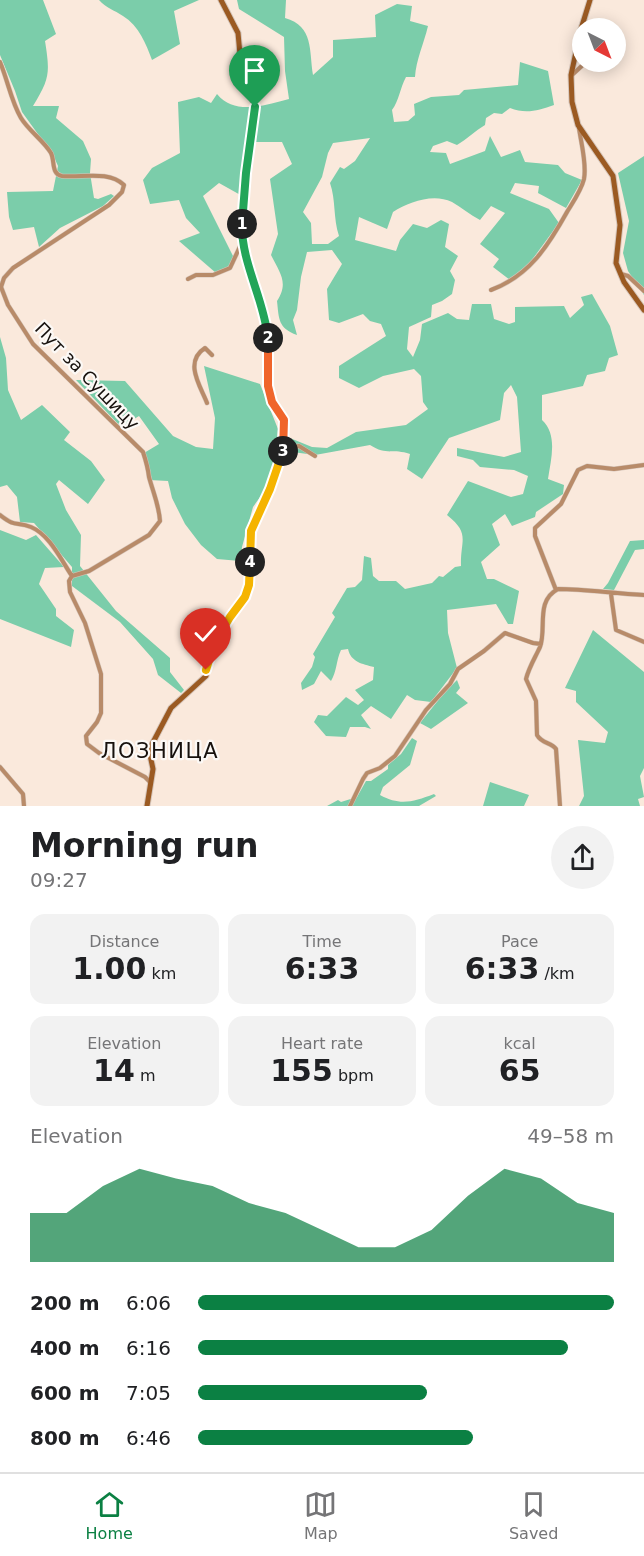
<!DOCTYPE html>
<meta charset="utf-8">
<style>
body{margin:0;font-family:"DejaVu Sans",sans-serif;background:#f2f2f2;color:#202124;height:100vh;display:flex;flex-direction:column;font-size:22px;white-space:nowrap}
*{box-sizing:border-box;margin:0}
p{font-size:20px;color:#757577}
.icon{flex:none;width:33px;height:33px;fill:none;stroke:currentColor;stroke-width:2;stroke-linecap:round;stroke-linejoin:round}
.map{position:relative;height:806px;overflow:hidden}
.sheet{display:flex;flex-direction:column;background:#fff;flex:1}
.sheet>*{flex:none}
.needle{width:39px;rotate:138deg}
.fabs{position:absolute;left:572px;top:18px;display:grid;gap:12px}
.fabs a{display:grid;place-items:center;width:54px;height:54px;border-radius:50%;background:#fff;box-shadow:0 3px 15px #0003;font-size:30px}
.pin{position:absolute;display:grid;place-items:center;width:51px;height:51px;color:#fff;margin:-62px -26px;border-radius:50% 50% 50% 0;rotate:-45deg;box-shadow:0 0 6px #0007}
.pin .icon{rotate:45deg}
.km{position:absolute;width:30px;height:30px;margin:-15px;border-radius:50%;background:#222;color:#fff;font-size:16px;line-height:30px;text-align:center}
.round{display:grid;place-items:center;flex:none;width:63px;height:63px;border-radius:32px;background:#f2f2f2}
.head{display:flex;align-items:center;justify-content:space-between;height:102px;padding:0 30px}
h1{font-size:33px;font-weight:600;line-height:45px}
.figures{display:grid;grid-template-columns:repeat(3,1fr);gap:9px;height:102px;padding:6px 30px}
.figures div{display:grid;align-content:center;border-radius:15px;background:#f2f2f2;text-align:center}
.figures b{font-size:30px;font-weight:600}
.figures small{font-size:16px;font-weight:400}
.figures p{font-size:16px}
.chart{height:168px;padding:12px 30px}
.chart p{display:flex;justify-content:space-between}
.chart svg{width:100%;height:108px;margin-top:6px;fill:#0b8043;opacity:.7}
ul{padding:0 30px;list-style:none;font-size:20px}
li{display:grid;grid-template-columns:96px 72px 1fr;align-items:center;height:45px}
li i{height:15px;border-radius:8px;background:#0b8043}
.dock{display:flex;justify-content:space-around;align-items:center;height:84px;border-top:2px solid #e0e0e0;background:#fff;font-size:16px;color:#757577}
.dock a{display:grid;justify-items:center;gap:3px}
.dock .active{color:#0b8043}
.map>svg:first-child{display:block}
.green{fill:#7bcdaa;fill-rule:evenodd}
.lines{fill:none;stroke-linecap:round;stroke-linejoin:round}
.street-casing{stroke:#d6c6bb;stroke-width:5}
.secondary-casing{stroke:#d6c6bb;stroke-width:7}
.street{stroke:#b88b69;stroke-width:4}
.secondary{stroke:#9b5a22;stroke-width:5}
.split-1-casing{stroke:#fff;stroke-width:12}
.split-2-casing{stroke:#fff;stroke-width:12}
.split-3-casing{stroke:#fff;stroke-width:12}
.split-4-casing{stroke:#fff;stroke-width:12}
.split-5-casing{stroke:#fff;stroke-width:12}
.split-1{stroke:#22a559;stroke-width:8}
.split-2{stroke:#22a559;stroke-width:8}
.split-3{stroke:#f0652b;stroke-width:8}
.split-4{stroke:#f5b400;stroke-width:8}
.split-5{stroke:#f5b400;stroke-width:8}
.labels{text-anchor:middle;stroke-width:4.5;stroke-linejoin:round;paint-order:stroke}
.street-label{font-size:18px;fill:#17110d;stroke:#fcf9f6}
.quarter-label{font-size:21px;letter-spacing:1.5px;fill:#17110d;stroke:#fcf9f6}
</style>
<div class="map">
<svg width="644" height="806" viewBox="0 0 644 806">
<rect width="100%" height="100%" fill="#fae9dc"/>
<path class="green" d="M 0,0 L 43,0 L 56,34 L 45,41 C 50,73 50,78 33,106 L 59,106 L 56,118 L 83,141 L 91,159 L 90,173 L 94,198 L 98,199 L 111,194 L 114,196 L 103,206 L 60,228 L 39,247 L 34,227 L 13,230 L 9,217 L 7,192 L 53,191 L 58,166 L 53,155 L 22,112 L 15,91 L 0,55 Z
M 99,0 L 199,0 L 174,11 L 180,44 L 152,60 C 146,44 139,26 123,16 C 114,10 106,8 99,0 Z
M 237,0 L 286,0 L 285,18 C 314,26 309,51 313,75 L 333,57 L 333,40 L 376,37 L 375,15 L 397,4 L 412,6 L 410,21 L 428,26 C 424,43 416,60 415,77 L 406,77 C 400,88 399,101 392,110 L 394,122 L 408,121 L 415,115 L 414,104 L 431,97 L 459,95 L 464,90 L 518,85 L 520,62 L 548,71 L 554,105 C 538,111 525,114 510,108 L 502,114 L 494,113 L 486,118 L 485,125 C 475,131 467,139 457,145 L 447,141 L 433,146 L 430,152 L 446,153 L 450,164 L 485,151 L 490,136 L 501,157 L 520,150 L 525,162 L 558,165 L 565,173 L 582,180 L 566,208 L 538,193 L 539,186 L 515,183 L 510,193 L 549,209 L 559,223 L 526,268 L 510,280 L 493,267 L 499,259 L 480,244 L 505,213 L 491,206 L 480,220 C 470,215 461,207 452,202 C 433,193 409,202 393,212 L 387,229 L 359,217 L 355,240 L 396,251 L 400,240 L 413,224 L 427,228 L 441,220 L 449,224 L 445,247 L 458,256 L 450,271 L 455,280 L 452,294 L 442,301 L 432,305 L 431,317 L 409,327 L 407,349 L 413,357 L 420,340 L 422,324 L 448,313 L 457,319 L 469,320 L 472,304 L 491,304 L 494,319 L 509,324 L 515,322 L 515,307 L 564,306 L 570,318 L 584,305 L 581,297 L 592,294 L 610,326 L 618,355 L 609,358 L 605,371 L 587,375 L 583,386 L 542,395 L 542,420 C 558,435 551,459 548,479 L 564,485 L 563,494 L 536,512 L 535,517 L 512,526 L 505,514 L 492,524 L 500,545 L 481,562 L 487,579 L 494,579 L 519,591 L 513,624 L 508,624 L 496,604 L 447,610 L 448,633 L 457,668 L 431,702 L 415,700 L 407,695 L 391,719 L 371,706 L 361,715 L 371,729 L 365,727 L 350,727 L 346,737 L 326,736 L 314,722 L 318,715 L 327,716 L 346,697 L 358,705 L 364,700 L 355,690 L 373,680 L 374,667 C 362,664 351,662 348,649 L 341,650 C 336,661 337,671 331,681 L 321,671 L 314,684 L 302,690 L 301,683 L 312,667 L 315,657 L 313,654 L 335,617 L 332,613 L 347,588 L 355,587 L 362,580 L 364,556 L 371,558 L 373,576 L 379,581 L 396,581 L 405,589 L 432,583 L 439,576 L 443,577 L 455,567 L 461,566 C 460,540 471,534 447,515 L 468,481 L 511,497 L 523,494 L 528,476 L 514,470 L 480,467 L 473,460 L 457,456 L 457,448 L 504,457 L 521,452 L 517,397 L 511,385 L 504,393 L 500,420 L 449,438 L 422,479 L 407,469 L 410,454 C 393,448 387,456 370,445 L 315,455 L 285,451 L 285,436 L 312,447 L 327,448 L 356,432 L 406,425 L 428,409 L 423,402 L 421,376 L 414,369 L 383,376 L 359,388 L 339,378 L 339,366 L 386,336 L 381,324 L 370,321 L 363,314 L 339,323 L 329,320 L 327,289 L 342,264 L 332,250 L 307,252 L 301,277 L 297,310 L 293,320 L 297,335 C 278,328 279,319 277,301 C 289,283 280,273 271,255 L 278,234 L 270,179 L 292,164 L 282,142 L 251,142 L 244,197 L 219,183 L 203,196 L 234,258 L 230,268 L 216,273 L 179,241 L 200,233 L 186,218 L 179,200 L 150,204 L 143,180 L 152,168 L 180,153 L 178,102 L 199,97 L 211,103 L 217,94 C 235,116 265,105 289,99 L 285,71 L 284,37 L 239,9 ZM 370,138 L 355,161 L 344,169 L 340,167 L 330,183 C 336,200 333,218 339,236 L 328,244 L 312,244 L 311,223 L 303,212 L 322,177 L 328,153 L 333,143 Z
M 644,156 L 644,295 L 628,271 L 623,253 L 629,221 L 618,173 Z
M 0,337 L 6,358 L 8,390 L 21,420 L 42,405 L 70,432 L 64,440 L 91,461 L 105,480 L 88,504 L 59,480 L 56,484 L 66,510 L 81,535 L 80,566 L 116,611 L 170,658 L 170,672 L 184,690 L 181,693 L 158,675 L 153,659 L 120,622 L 72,586 L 72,567 L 34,523 L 20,522 L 17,497 L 7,485 L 0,487 Z
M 204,366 L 260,384 L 278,429 L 275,458 L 265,490 L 253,507 L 242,547 L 240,561 L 217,559 L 201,545 L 185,524 L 172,498 L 168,481 L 149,480 L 144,453 L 159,444 L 139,416 L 121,427 L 76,380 L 125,381 L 173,436 L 196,447 L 213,449 L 215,418 Z
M 0,530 L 26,540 L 36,535 L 64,567 L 45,568 L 39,584 L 56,609 L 56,616 L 74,630 L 71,647 L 0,619 Z
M 644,540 L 644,549 L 635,550 L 614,590 L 603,589 L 608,583 L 630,541 Z
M 593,630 L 644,672 L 644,768 L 640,776 L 644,797 L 638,799 L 640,806 L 579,806 L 584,796 L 578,740 L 605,743 L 608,732 L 576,702 L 576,691 L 565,688 Z
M 457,680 L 460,688 L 456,693 L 468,703 L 431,729 L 420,723 L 444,693 Z
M 412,738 L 417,741 L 410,765 L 383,787 L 380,795 C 400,806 413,802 434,794 L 436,796 L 419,806 L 327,806 L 338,800 L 341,802 L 357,797 L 366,781 L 371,781 L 388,769 L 388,765 L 401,754 Z
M 490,782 L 529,795 L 524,806 L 483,806 Z"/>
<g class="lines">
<defs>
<path id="street" d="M 0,62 C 8,81 11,101 21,118 C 29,131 43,140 51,153 C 55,161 51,174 62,176 C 82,178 108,170 124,185 L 122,192 L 109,205 L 13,268 L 4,278 L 1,287 L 8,305 L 33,344 L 143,452 C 146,461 148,468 149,477 C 153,492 159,505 160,521 L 149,535 L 89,571 L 72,576 L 69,581 L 70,592 L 85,623 L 101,674 L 101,713 L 97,722 L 86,736 L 87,744 L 99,753 L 145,777 L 150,782
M 572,75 L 586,62
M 621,274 L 628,276 L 644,291
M 188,279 L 196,275 L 213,275 L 230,268 L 243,240
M 491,290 C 529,276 548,246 567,212 C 573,202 581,191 584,179 C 587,164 581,143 579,128
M 207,403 C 201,387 183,362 205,348 L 212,355
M 283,448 L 299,446 L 315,456
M 0,515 C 16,528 16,521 31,527 C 50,535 61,560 72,576
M 556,590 L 535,536 L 535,528 L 561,504 L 578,470 L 587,466 L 614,469 L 644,465
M 611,594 L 616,630 L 644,642
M 0,767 L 23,794 L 24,806
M 350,806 L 363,779 L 367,773 L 380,768 L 395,756 L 426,710 L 450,684 L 458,669 L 484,651 L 505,633 L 533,643 L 541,644
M 560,806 L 556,749 C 551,742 542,744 537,735 L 536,701 L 526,679 C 529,667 535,658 540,647 C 547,628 535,601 558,589 C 587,589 615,594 644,595"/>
<path id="secondary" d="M 590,0 L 581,29 L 571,75 L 572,102 L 578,125 L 613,176 L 620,225 L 616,263 L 624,282 L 644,310
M 147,806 L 153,769 L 149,750 L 171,708 L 206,676 L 214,644 L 230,617 L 245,597 L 249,585 L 251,531 L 279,464 L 284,441 L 283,420 L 272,402 L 268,385 L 270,351 L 265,316 L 249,265 L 242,232 L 245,185 L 255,107 L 241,65 L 238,33 L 221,0"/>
</defs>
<use href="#street" class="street-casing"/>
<use href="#secondary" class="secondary-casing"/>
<use href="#street" class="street"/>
<use href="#secondary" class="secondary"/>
</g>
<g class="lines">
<defs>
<path id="split-1" d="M 242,224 L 246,173 L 255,107"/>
<path id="split-2" d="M 242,224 C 241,262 264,299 268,338"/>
<path id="split-3" d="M 268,338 L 268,386 L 272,402 L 284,420 L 283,451"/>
<path id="split-4" d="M 250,562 L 251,531 L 270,489 L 283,451"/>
<path id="split-5" d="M 206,670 L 214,644 L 230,617 L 245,597 L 249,585 L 250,562"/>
</defs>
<use href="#split-1" class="split-1-casing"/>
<use href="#split-2" class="split-2-casing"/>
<use href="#split-3" class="split-3-casing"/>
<use href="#split-4" class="split-4-casing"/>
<use href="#split-5" class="split-5-casing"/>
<use href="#split-1" class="split-1"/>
<use href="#split-2" class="split-2"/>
<use href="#split-3" class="split-3"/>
<use href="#split-4" class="split-4"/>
<use href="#split-5" class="split-5"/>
</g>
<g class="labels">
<g class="street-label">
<text transform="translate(87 376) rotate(46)" y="6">Пут за Сушицу</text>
</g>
<g class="quarter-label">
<text x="160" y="758">ЛОЗНИЦА</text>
</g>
</g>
</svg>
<div class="fabs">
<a><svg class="needle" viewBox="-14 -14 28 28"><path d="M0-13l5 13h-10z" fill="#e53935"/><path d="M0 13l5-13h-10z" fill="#757577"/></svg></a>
</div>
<div class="pin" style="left:255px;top:107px;background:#1e9e55"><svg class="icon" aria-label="arrive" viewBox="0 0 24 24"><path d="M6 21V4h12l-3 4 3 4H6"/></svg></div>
<div class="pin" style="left:206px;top:670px;background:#d93025"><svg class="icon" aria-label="check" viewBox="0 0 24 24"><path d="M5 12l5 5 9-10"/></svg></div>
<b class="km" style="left:242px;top:224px">1</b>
<b class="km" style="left:268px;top:338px">2</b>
<b class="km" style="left:283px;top:451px">3</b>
<b class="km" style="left:250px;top:562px">4</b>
</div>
<section class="sheet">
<div class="head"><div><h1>Morning run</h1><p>09:27</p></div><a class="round"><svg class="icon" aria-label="share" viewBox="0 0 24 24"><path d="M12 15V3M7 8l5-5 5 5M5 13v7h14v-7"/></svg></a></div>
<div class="figures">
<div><p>Distance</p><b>1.00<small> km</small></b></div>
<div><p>Time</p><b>6:33</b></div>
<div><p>Pace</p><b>6:33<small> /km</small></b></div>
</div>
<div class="figures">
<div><p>Elevation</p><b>14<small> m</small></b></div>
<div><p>Heart rate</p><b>155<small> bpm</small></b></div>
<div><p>kcal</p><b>65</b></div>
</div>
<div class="chart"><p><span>Elevation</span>49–58 m</p>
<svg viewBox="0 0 160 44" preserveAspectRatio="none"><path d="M0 44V24L10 24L20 13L30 6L40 10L50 13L60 20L70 24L80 31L90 38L100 38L110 31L120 17L130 6L140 10L150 20L160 24V44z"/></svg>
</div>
<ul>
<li><b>200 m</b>6:06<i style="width:100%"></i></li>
<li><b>400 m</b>6:16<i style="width:89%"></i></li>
<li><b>600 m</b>7:05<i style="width:55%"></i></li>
<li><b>800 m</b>6:46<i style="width:66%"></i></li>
</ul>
</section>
<nav class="dock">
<a class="active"><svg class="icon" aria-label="home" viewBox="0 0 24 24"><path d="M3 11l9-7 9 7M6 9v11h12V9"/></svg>Home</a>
<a><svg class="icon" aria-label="map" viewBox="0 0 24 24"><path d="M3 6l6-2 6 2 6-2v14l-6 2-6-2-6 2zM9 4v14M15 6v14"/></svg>Map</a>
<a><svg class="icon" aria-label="saved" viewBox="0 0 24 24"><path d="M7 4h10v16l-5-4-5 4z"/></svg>Saved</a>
</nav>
